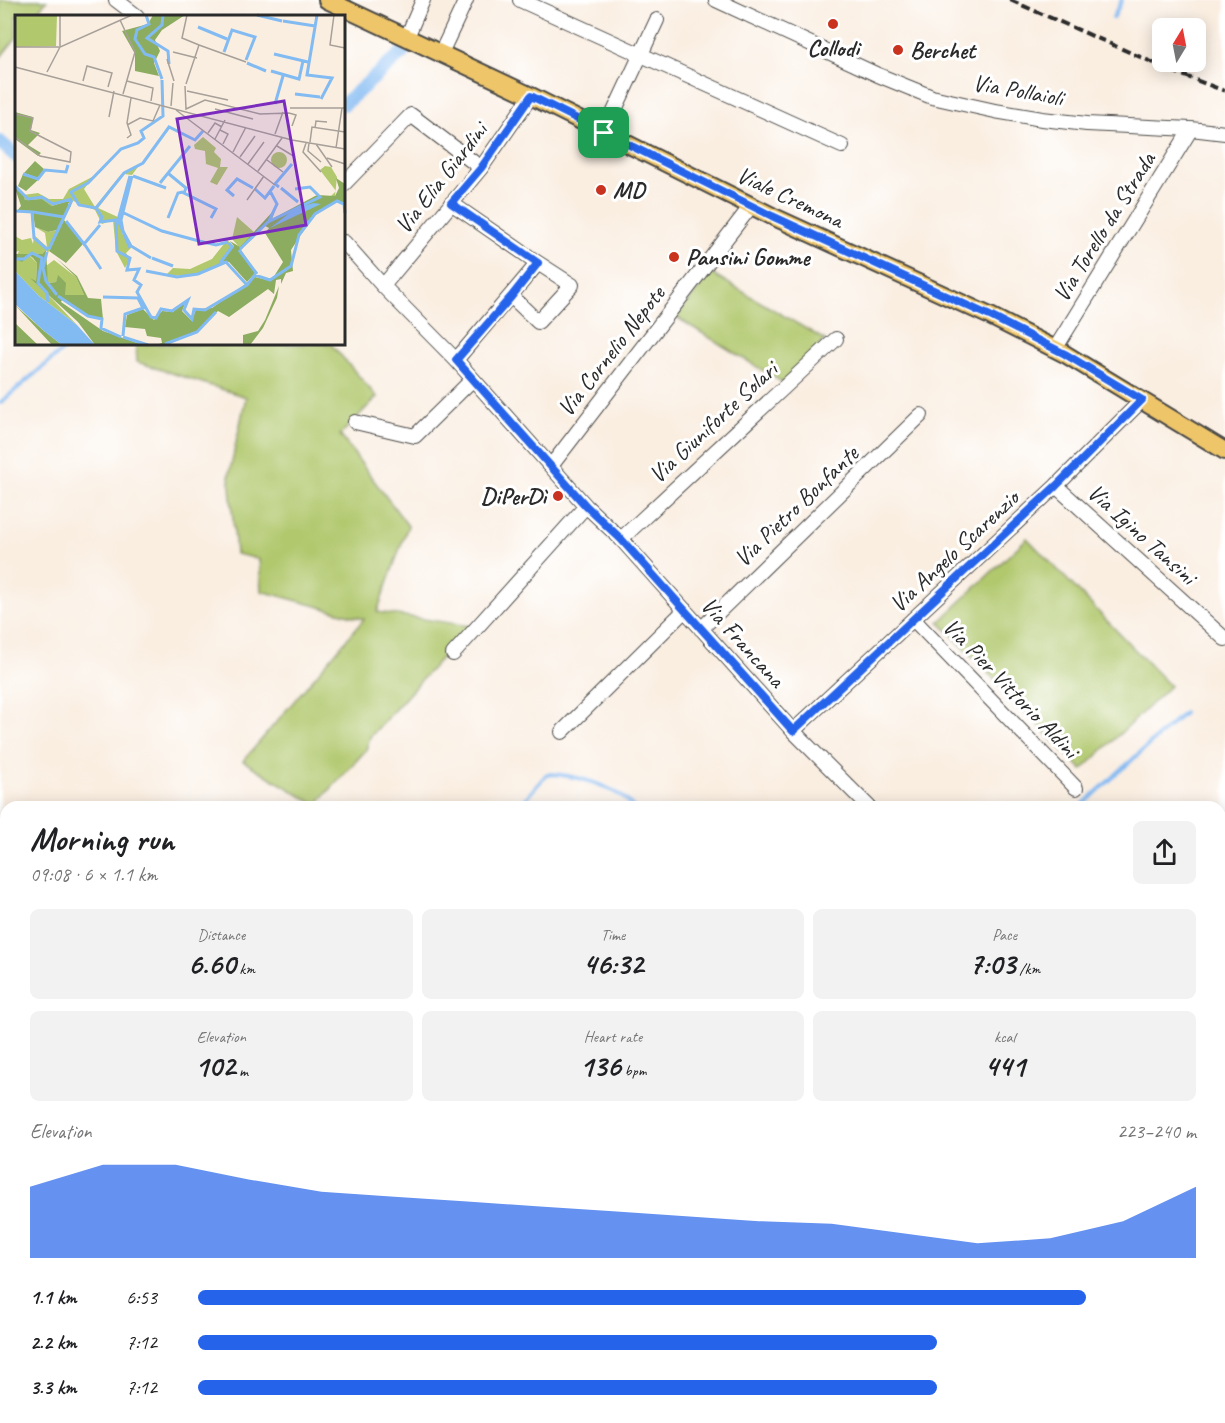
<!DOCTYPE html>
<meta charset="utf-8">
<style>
body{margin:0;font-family:Caveat,sans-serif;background:#f2f2f2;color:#202124;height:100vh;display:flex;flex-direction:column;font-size:22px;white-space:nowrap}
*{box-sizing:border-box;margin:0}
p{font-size:20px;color:#757577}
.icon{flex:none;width:33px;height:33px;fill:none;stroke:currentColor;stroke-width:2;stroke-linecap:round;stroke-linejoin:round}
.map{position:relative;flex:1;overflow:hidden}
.side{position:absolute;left:0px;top:801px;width:1226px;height:622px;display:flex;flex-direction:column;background:#fff;border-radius:18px 18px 0 0;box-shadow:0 3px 15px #0003}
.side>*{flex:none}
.needle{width:39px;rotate:10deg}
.buttons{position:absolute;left:1152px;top:18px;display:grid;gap:12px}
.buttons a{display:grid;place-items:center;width:54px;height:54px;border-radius:9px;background:#fff;box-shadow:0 3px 15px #0003;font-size:30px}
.pin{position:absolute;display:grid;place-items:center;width:51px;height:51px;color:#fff;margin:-26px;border-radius:12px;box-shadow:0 3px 9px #0006}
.round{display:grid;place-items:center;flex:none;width:63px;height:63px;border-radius:9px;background:#f2f2f2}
.head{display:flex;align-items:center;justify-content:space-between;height:102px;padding:0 30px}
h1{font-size:33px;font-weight:700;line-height:45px}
.metrics{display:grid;grid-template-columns:repeat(3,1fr);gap:9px;height:102px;padding:6px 30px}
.metrics div{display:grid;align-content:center;border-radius:9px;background:#f2f2f2;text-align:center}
.metrics b{font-size:30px;font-weight:700}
.metrics small{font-size:16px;font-weight:400}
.metrics p{font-size:16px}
.chart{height:168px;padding:12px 30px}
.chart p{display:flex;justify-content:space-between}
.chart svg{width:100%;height:108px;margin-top:6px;fill:#2563eb;opacity:.7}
ul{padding:0 30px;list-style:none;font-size:20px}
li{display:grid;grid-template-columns:96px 72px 1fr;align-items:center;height:45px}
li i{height:15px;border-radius:8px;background:#2563eb}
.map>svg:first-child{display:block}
.green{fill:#b1c86d;stroke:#6e7a4c;stroke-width:1.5}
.forest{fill:#8cac60;stroke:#5c6c46;stroke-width:1.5}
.water{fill:#82baf2;stroke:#56728e;stroke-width:1.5}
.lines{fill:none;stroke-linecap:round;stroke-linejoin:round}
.stream{stroke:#82baf2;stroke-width:4}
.canal{stroke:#82baf2;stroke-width:14}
.minor-casing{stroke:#4a4846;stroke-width:16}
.major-casing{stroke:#4a4846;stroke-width:20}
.minor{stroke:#fff;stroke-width:14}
.major{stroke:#eec569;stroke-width:16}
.rail{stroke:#2b2b2b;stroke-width:4;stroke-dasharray:9 4.5;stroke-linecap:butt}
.route-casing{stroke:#fff;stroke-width:12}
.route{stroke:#2563eb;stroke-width:8}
.poi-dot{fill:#c8321e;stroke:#fff;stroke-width:2}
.labels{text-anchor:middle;stroke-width:6;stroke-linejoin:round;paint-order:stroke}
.poi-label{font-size:24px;font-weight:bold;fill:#2b2b2b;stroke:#fff;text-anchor:start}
.street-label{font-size:24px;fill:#2b2b2b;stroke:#fff}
.inset-river{fill:none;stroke:#82baf2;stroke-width:3}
.inset-road{fill:none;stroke:#a7a098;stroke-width:1.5}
.view{fill:#7b2cbf;fill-opacity:0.15;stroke:#7b2cbf;stroke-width:3}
.inset-edge{fill:none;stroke:#2b2b2b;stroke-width:3}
</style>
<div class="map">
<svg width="1225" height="1423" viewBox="0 0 1225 1423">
<rect width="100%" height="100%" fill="#fff"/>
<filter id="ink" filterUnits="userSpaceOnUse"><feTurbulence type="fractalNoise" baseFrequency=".0167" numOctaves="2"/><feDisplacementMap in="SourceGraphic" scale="12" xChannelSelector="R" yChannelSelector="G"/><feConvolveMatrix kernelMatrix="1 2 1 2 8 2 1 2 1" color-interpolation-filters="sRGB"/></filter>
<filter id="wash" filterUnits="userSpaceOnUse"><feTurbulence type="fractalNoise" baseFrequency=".008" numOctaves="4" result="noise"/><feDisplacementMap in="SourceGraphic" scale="24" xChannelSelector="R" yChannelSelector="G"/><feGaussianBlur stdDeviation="1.35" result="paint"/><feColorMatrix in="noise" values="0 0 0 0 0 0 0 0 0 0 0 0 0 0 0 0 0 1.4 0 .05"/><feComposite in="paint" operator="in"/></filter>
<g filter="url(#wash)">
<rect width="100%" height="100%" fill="#faeee1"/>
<path class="green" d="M 0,0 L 47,0 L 34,16 L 16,16 L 16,38 L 0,58 Z
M 711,273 L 825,340 L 785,384 L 676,317 Z
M 136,344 L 331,344 L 377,397 L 340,435 L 408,526 L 377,612 L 470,626 L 370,737 L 366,750 L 316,805 L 243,761 L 364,619 L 261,591 L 259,559 L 236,554 L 229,475 L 246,397 L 137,362 Z
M 1027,538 L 1170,686 L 1082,770 L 939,622 Z
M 377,1418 L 603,1418 L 596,1423 L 375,1423 Z"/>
<path class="forest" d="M 1225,1156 L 1225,1423 L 790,1423 L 792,1418 L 1220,1418 L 1220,1157 Z
M 603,1418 L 639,1418 L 631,1423 L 596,1423 Z"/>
<path class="water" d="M 1225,1204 L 1225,1235 L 1220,1236 L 1220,1206 Z"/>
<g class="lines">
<path class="stream" d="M 1113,18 L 1122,0
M 0,403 L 70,344
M 518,807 L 547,774 C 573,774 616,786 633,807
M 1080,807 L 1184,713
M 0,876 L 6,880
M 1220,1030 L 1225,1029
M 1220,1169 L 1225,1169
M 0,1390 L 6,1393
M 63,1418 L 76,1423
M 620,1423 L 628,1418"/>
<path class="canal" d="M 344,104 L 403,52
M 0,142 L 16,156"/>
</g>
</g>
<g filter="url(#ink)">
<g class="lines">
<defs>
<path id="minor" d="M 116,0 L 137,16
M 520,0 L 842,146
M 716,0 L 878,75 L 932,97 L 995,111 L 1042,119 L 1087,124 L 1191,129 L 1225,133
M 407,37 L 423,0
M 441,53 L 466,0
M 604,133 L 657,20
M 344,184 L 411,115 L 481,168
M 451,203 L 538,263 L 456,360
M 344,242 L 383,286 L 456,360 L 586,506 L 621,539 L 793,731 L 869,807
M 383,286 L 481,168 L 531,96
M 511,296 L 538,322 L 572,285 L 538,263
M 1055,349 L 1191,129
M 355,422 L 415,436 L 473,379
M 551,466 L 751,206
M 1056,486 L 1225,639
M 621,539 L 836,339
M 913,619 L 1076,788
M 701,629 L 921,415
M 453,654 L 586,506
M 793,731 L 1056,486 L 1142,400
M 562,732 L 685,610"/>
<path id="major" d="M 327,0 L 531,96 L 772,216 L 990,316 L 1065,354 L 1225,451"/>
</defs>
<use href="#minor" class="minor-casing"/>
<use href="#major" class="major-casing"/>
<use href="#minor" class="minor"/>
<use href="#major" class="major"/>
<path class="rail" d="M 1010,0 L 1177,73 L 1225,91"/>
</g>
</g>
<g class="lines" filter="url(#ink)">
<defs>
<path id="route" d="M 531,96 L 772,216 L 990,316 L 1065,354 L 1142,400 L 1056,486 L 793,731 L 621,539 L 586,506 L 456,360 L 511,297 L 538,263 L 451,203 L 481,168 Z"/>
</defs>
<use href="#route" class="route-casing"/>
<use href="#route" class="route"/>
</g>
<g class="poi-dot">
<circle cx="833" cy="24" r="6"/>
<circle cx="898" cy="50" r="6"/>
<circle cx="601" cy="190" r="6"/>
<circle cx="674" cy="257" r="6"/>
<circle cx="558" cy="496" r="6"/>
</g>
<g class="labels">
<g class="poi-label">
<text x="833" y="56" text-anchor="middle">Collodi</text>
<text x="910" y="58">Berchet</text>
<text x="613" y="198">MD</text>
<text x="686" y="265">Pansini Gomme</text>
<text x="546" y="504" text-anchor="end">DiPerDì</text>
</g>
<g class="street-label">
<text transform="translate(1018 90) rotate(10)" y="8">Via Pollaioli</text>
<text transform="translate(441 178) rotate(-52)" y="8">Via Elia Giardini</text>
<text transform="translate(790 197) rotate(25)" y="8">Viale Cremona</text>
<text transform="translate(1104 227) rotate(-58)" y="8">Via Torello da Strada</text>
<text transform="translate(611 351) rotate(-52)" y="8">Via Cornelio Nepote</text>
<text transform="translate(713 422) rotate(-43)" y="8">Via Giuniforte Solari</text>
<text transform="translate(796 506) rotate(-44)" y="8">Via Pietro Bonfante</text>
<text transform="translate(1142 534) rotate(42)" y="8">Via Igino Tansini</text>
<text transform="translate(954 551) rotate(-43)" y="8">Via Angelo Scarenzio</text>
<text transform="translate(743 642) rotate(48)" y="8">Via Francana</text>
<text transform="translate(1011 688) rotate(46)" y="8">Via Pier Vittorio Aldini</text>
</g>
</g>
<g transform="translate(15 15)">
<rect width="330" height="330" fill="#faeee1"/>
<path d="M 0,0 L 42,0 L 41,31 L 0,32 ZM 188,122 L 201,133 L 199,137 L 206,144 L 205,152 L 213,152 L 202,170 L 195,167 L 203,153 L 191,149 L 190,136 L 180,134 L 179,130 ZM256 145a8 8 0 1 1 16 0a8 8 0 1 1-16 0ZM 125,149 L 117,160 L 109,159 L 83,193 L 105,203 L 107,218 L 116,233 L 111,238 L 115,244 L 110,253 L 101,236 L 98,205 L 87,209 L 80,195 L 56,185 L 37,191 L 27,184 L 10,185 L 8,180 L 23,178 L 34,184 L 48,184 L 54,174 L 79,161 L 69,174 L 80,192 L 104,162 L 108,158 ZM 310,151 L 316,152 L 322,162 L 320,181 L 315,182 L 321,176 L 305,155 ZM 222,202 L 239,217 L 225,233 L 217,224 ZM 20,212 L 33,217 L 43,215 L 33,238 L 31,235 L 27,239 L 2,240 L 4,236 L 0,237 L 0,221 L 7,225 L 16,223 L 18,229 L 19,220 L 32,232 L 30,218 ZM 212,225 L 219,231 L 209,247 L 182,260 L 150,261 L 158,253 L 175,254 L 197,244 ZM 14,240 L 22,248 L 21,267 L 62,310 L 24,281 L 0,256 L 0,243 L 7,246 ZM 39,245 L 61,262 L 69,280 L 50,280 L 43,261 L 41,267 L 33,268 L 31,251 Z" fill="#b1c86d"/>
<path d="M 138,0 L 170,0 L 147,15 L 140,25 L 145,36 L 139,48 L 144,61 L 120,56 L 120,39 L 107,16 L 133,9 ZM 0,97 L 18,102 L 16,115 L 25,118 L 13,130 L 26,138 L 23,141 L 0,124 ZM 20,146 L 29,154 L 23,163 L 9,158 ZM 8,159 L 23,165 L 11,176 L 3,171 ZM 321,163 L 330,169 L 330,197 L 329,189 L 323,185 L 300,198 L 276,235 L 278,256 L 271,258 L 266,269 L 266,264 L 261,265 L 259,279 L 253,274 L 214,302 L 203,296 L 182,316 L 152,330 L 141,330 L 147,328 L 146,323 L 132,321 L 130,314 L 110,312 L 112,300 L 128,294 L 139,305 L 147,296 L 158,297 L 171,286 L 167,296 L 177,306 L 181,294 L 197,293 L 240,262 L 256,266 L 268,247 L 250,218 L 254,213 L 250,211 L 240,219 L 226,235 L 241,257 L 232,267 L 214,247 L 207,246 L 219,231 L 215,226 L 225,232 L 261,193 L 257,204 L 302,180 L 320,181 L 324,173 ZM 0,173 L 7,176 L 10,185 L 27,184 L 37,191 L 56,185 L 53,189 L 56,191 L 49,201 L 2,196 L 6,191 ZM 18,198 L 32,198 L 49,202 L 42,215 L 33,217 L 20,212 ZM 49,205 L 68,229 L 51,248 L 34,236 ZM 31,235 L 33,268 L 41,267 L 43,260 L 51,268 L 50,280 L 69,280 L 61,262 L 41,243 L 62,261 L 73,283 L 86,284 L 88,304 L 73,301 L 48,283 L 46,287 L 88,316 L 128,330 L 80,330 L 63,307 L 15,263 L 21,266 L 22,248 L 18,243 L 14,240 L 7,247 L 0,243 L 0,239 L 27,239 ZM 264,271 L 262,283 L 248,313 L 235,330 L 228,330 L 228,320 L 243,316 L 250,305 ZM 0,290 L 29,316 L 47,330 L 37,330 ZM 0,308 L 23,330 L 0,330 Z" fill="#8cac60"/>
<path d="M 299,188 L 306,189 L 255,213 L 281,193 ZM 0,256 L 24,281 L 62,310 L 80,330 L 47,330 L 29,316 L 0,289 Z" fill="#82baf2"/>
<path class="inset-river" d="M 131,0 L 134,9 L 122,15 L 120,24 L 130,39 L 139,42 L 147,64M 148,0 L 147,10 L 132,23 L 153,36 L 154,49M 242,0 L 267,6M 302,0 L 292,60 L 317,63 L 306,84M 268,6 L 300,11M 183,12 L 212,24M 209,37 L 217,15 L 240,22 L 231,45M 259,39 L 293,47M 232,48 L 251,56M 256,56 L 284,64 L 288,46M 147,65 L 148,101 L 126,116 L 129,123 L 123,128 L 106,134 L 73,168 L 56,177 L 64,190 L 81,193 L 87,202 L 85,207 L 101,205 L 102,236 L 115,243 L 112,255 L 124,254 L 119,265 L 126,270 L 122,277 L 136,302 L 141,303 L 146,294 L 157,296 L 173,285 L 169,295 L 177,304 L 179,294 L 190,295 L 232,270 L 240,260 L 255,265 L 276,251 L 284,220 L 300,199 L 322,186 L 329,189 L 330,198M 280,79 L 305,82M 260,89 L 268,61M 8,159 L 23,164 L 30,155 L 51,157 L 53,150M 154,159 L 171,173 L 169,178 L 201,194 L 196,203M 117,161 L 106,205 L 108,216 L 116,231 L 136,243M 118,161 L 151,173M 145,168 L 175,131M 0,171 L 13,184 L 27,182 L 38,189 L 57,184M 264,172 L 260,169 L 277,149M 266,173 L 283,187M 240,174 L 250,183 L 259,171M 219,181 L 212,175 L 222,164 L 238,173M 81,193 L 109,158 L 128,148 L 154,112 L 180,125 L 188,116M 0,196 L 17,197 L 19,223 L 33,235M 18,197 L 49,202M 109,198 L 147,216 L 184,226 L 201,230 L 213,227M 153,203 L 163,178 L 168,177M 51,206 L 69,229 L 85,210M 254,206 L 262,189 L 255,176M 70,230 L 86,254M 115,233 L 103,205 L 115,161M 34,234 L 57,185M 225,234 L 253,207 L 305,182 L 295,172 L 280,174M 224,235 L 242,259M 32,237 L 28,253 L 31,266 L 42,280M 137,243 L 158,251M 0,244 L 9,244 L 17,238 L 27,243 L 23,268 L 32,278 L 33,287M 205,248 L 217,232 L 214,228M 131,256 L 162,262 L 183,259 L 211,247 L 232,270M 43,281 L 73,301 L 87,304 L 86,313 L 106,322M 88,282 L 123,283 L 128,293 L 110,299 L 108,321M 108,322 L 133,330M 150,329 L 182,317 L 201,297"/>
<path class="inset-road" d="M 319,0 L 315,30 L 330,33M 105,5 L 120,37 L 108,79M 184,30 L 231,47M 0,32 L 44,32M 45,32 L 45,0M 158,37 L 182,43M 152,44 L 159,66M 0,52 L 277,125 L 330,134M 32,57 L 45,32 L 117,0M 68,66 L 72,51 L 97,58 L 93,72M 112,66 L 138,73 L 136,86M 171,69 L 184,30 L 167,23 L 172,0M 170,71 L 171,94 L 190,85 L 245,99 L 274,98 L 281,100 L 277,111M 172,76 L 213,85M 156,91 L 158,68M 275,93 L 330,93M 200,94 L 238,104M 161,95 L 260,170M 0,99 L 18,103 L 15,116 L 56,137 L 55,147 L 25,141 L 0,122M 94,102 L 99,76M 112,110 L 125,103 L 138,106 L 145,90M 300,113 L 301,106 L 312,107M 205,115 L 213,119 L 208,129M 193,118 L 200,108 L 207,112M 260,119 L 268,97M 112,123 L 116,120 L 112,108 L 116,83M 200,124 L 210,105M 295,127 L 297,112 L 330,117M 291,128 L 288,137 L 306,157M 294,128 L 293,136 L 306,147M 301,129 L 317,152M 262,131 L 280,142M 321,133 L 327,93M 218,137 L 231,112M 225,142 L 240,121M 312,143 L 330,149M 252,145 L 268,157M 233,149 L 249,127M 243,156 L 267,123M 232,185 L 249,161"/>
<path class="view" d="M 269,86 L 291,210 L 184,229 L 162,104 Z"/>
<rect width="330" height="330" class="inset-edge"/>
</g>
</svg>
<div class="buttons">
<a><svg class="needle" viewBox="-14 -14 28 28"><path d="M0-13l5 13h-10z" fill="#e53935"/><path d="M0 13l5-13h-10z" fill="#757577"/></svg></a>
</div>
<div class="pin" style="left:604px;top:133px;background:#1e9e55"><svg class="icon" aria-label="arrive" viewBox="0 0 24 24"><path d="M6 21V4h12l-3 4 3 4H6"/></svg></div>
<section class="side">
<div class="head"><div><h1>Morning run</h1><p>09:08 · 6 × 1.1 km</p></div><a class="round"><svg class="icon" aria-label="share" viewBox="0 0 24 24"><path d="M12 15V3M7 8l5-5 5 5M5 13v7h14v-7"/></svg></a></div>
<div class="metrics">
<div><p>Distance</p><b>6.60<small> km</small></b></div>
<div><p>Time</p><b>46:32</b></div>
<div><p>Pace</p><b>7:03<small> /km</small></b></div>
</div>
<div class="metrics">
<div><p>Elevation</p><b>102<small> m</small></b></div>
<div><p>Heart rate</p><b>136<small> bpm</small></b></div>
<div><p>kcal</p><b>441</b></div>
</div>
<div class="chart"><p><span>Elevation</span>223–240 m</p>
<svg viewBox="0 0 160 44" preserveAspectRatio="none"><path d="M0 44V15L10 6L20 6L30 12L40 17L50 19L60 21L70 23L80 25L90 27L100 29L110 30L120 34L130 38L140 36L150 29L160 15V44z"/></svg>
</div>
<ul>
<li><b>1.1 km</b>6:53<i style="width:89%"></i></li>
<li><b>2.2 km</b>7:12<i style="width:74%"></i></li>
<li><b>3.3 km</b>7:12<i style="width:74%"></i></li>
</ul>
</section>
</div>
